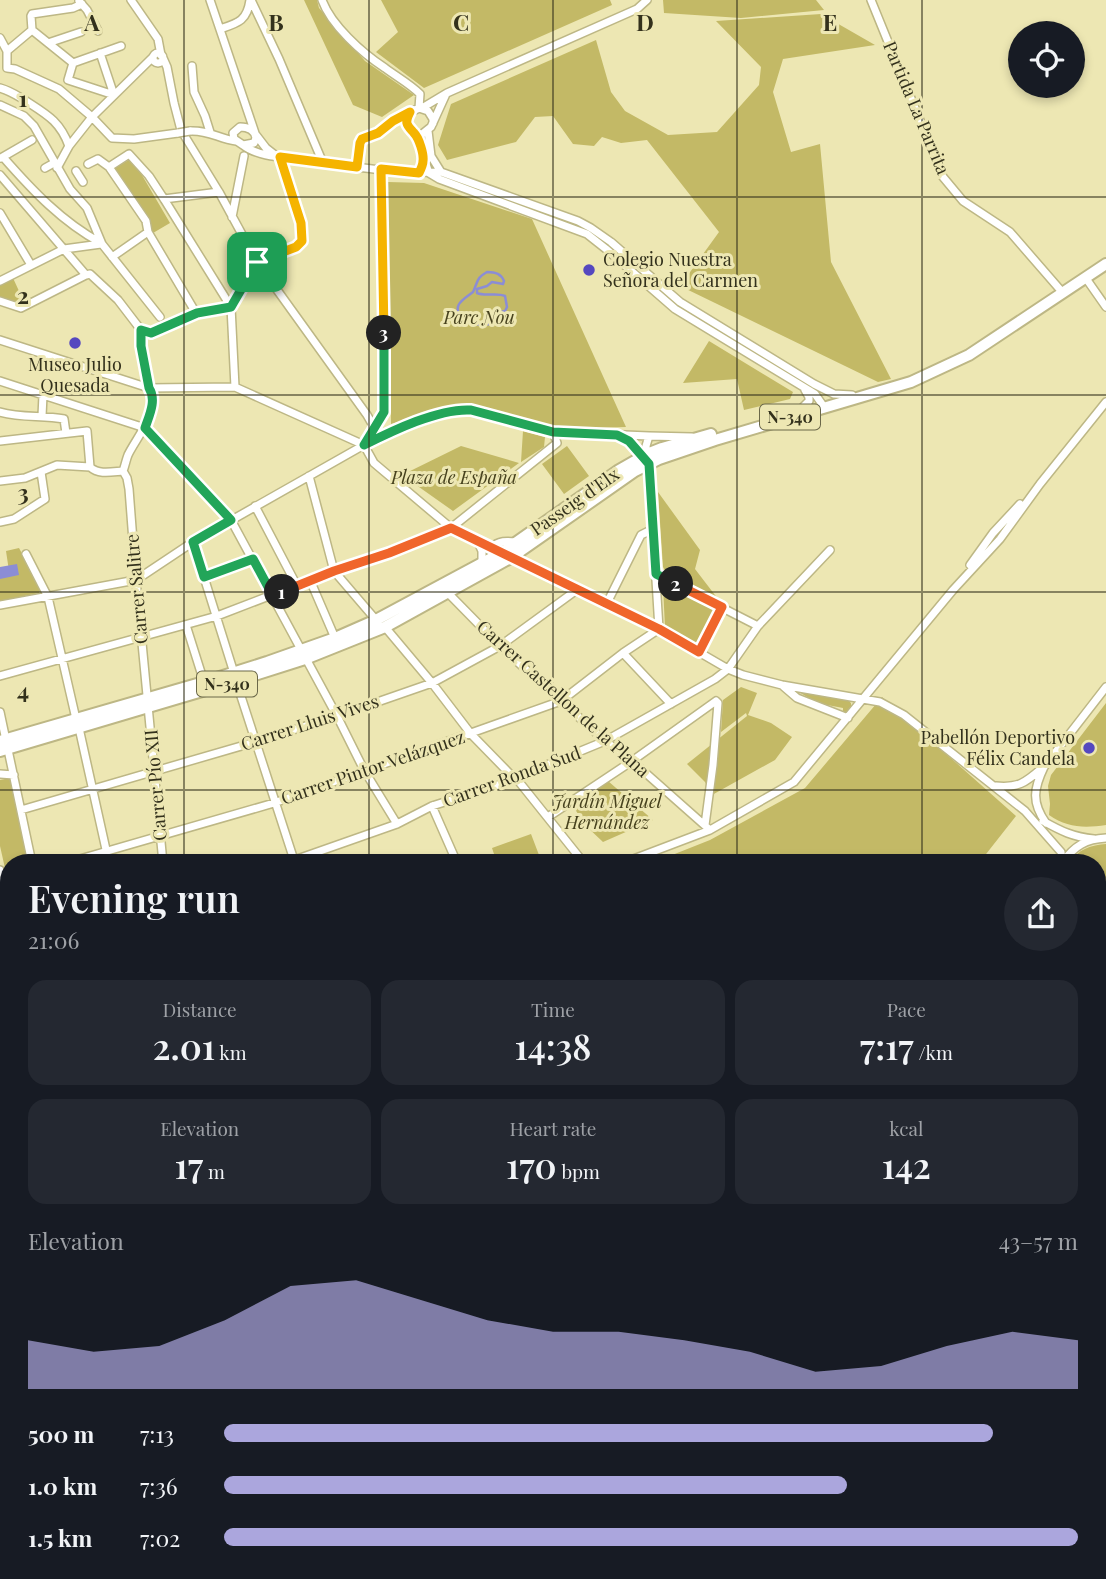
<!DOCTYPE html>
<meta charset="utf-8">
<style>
body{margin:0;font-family:"Playfair Display",serif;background:#242831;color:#f1f3f6;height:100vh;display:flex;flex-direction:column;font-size:26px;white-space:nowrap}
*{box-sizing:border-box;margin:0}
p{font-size:23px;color:#9ea1a6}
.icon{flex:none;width:38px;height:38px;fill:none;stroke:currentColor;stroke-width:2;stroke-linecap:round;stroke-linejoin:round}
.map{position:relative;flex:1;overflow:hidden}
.sheet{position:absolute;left:0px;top:854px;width:1106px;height:726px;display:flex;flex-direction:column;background:#171b24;border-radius:28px 28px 0 0;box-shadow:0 4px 10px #0003}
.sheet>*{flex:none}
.controls{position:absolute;left:1008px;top:21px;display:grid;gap:14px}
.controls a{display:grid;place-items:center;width:77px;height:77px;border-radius:50%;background:#171b24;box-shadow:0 4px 10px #0003;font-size:35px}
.pin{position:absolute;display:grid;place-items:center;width:60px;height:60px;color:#fff;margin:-30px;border-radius:14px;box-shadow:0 4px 10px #0006}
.km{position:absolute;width:35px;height:35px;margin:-18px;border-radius:50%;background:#222;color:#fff;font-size:19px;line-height:35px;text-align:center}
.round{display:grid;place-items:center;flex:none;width:74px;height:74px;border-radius:37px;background:#242831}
.summary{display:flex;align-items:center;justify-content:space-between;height:119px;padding:0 28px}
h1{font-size:38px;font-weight:600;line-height:52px}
.metrics{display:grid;grid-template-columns:repeat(3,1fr);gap:10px;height:119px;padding:7px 28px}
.metrics div{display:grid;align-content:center;border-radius:18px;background:#242831;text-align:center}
.metrics b{font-size:35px;font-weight:600}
.metrics small{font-size:19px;font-weight:400}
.metrics p{font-size:19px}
.chart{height:196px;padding:14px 28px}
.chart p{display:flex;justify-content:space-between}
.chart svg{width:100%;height:126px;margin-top:7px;fill:#aba6dd;opacity:.7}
ul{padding:0 28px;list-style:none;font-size:23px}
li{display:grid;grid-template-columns:112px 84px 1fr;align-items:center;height:52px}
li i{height:18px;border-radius:9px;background:#aba6dd}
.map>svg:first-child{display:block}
.green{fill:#c3b966}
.water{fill:#8b8dd5}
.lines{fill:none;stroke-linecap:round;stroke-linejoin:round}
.stream{stroke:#8b8dd5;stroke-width:2.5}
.minor-casing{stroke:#bdb785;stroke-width:10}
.highway-casing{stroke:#bdb785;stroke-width:14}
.minor{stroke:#fff;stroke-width:7}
.highway{stroke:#fff;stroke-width:10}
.minor-bridge-casing{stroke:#bdb785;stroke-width:10;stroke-linecap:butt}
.minor-bridge{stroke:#fff;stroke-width:7}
.split-1-casing{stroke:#fff;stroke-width:14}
.split-2-casing{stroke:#fff;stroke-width:14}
.split-3-casing{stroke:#fff;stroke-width:14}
.split-4-casing{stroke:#fff;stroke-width:14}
.split-1{stroke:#22a559;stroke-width:9}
.split-2{stroke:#f0652b;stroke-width:9}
.split-3{stroke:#22a559;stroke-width:9}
.split-4{stroke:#f5b400;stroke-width:9}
.grid{fill:none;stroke:#33311c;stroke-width:2;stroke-opacity:0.55}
.poi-dot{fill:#5548bf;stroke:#ede7b3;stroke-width:2.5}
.labels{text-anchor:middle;stroke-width:6;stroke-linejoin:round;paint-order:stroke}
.shield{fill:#ede7b3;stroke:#6b6849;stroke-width:2}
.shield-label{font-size:16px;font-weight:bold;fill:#33311c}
.street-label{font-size:18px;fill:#33311c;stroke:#ede7b3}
.poi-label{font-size:18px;fill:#33311c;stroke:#ede7b3;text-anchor:start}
.park-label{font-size:18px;font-style:italic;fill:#47421e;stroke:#ede7b3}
.grid-label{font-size:23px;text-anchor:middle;font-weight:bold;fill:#33311c;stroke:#ede7b3;stroke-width:6;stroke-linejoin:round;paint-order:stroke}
</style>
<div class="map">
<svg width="1106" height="1579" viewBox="0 0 1106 1579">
<rect width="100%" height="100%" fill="#ede7b3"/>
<path class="green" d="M 304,0 L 317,0 L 319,8 L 365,61 L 414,95 L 382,117 L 353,105 Z
M 381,0 L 610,0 L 612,5 L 424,88 L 376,52 L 398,32 Z
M 663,0 L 816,0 L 824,10 L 741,18 L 664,13 Z
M 821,14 L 875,45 L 783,59 L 773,92 L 791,152 L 820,144 L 831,262 L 891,379 L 878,382 L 680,286 L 719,232 L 647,140 L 621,143 L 602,137 L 594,146 L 573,144 L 553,116 L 535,117 L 516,142 L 447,160 L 438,145 L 451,104 L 596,40 L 611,92 L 625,111 L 668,135 L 717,132 L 759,85 L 761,67 L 716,21 Z
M 132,158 L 170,223 L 153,233 L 115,168 Z
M 388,182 L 424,183 L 532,219 L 626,427 L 555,429 L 456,405 L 391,424 Z
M 13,278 L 24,302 L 22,304 L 0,297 L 0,284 Z
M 709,341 L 793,392 L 790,399 L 744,410 L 737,379 L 683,383 Z
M 523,431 L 545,437 L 544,447 L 521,462 Z
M 461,446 L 519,463 L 453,511 L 402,475 Z
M 567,446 L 589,476 L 564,494 L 542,464 Z
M 658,492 L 700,550 L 695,569 L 718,599 L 666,572 L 663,567 Z
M 19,548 L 41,589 L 39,593 L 0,601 L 0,573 L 9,571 L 6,551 Z
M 668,585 L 717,611 L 699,646 L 665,627 L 663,587 Z
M 741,687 L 757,693 L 748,715 L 771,723 L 792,737 L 775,760 L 712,795 L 705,782 L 687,764 L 747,716 L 746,713 L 721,732 L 723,700 Z
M 799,692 L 846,698 L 851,703 L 851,709 L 847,713 L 843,712 L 843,708 L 817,703 Z
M 882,697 L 1016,816 L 979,863 L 652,863 L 710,840 L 805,788 Z
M 1106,703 L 1106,825 C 1085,828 1067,828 1049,815 L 1050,804 L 1048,786 L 1051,775 Z
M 10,778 L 29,863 L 9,863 L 9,886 L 0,846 L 0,780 Z
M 608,781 L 653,820 L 603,842 L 585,825 L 573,806 Z
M 531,834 L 539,855 L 519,863 L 497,863 L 492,848 Z
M 1106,844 L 1106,923 L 1097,923 L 1097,863 L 1070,863 C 1078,849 1091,845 1106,844 Z
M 9,1085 L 9,1399 L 7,1400 L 9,1423 L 9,1483 L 0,1484 L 0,1174 L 6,1168 L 0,1090 Z
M 1097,1359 L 1106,1388 L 1106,1408 L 1097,1407 Z"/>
<path class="water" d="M 17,564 L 19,575 L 0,579 L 0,567 Z"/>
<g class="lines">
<path class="stream" d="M 487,272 C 496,272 501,274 504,281 L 503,284 L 492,282 L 487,286 L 477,289 L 477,293 C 486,297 496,292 505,296 L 507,307 L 505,311 L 493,314 L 490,324 C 480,326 470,324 461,319 C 452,304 463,300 473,292 C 478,282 476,278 487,272 Z
M 0,1457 L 9,1461
M 121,1572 L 124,1579"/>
<defs>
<path id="minor" d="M 131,0 L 158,39 L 161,55
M 210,0 L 255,133
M 251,0 L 279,59 L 323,163
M 322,0 C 331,25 362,53 385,68 C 397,77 410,84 420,94 L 419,108
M 871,0 L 943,177 L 963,201 L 1010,232 L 1063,293
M 79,1 L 87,10 L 98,31
M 220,29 C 238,23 247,21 250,0
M 32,30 L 73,63
M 0,38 L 7,51 L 7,68
M 48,43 L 81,32
M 7,51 L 32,30 L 31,16 L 32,14 L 73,8 L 82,4
M 100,53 L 114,95
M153 58a5 5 0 1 1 10 0a5 5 0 1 1-10 0Z
M 163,58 L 167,67 L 174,103 L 181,130 L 219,192 L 257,262 L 367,415 L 375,429
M 73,63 L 68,80 L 114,95
M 73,63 L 121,46
M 192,66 L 194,92 L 205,116 L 210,132
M 7,68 L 15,69 L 59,89 L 92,117 L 112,138 L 134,139 L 178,133
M 0,88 C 11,91 16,95 26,101 C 46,114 60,121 69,146
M 0,105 L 24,116 L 34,126 L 70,189 L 87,208 L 102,244 L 160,317
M 422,108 L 447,93 L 637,9 L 647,0
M 410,112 C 402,124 409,132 421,135 L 431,127 L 446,94
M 240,127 C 248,127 255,130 256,138 L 254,143 L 243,145 L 234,139 L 233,133 Z
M 190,131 C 209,130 219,139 236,141
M 428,131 L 431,156 L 441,172
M 416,134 L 429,173 L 439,179 L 587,234 L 606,249 L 675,309 L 815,394 L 824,407
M 256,135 L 266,148 L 275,155
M 243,145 C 258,157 283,157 301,159 C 347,166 395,174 441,172 L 578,221 L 591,228 L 611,242 L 680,302 L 814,384 L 834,394 L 852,395
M 3,157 C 32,190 62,222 101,243
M 1,158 L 32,140
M 88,164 L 98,159 L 109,167 L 129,154 L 149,176 L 164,199 L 231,307 L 235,387
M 109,167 L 146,221 L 148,232 L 196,313
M 357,167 L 360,143 L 362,139 L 378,133 L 393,121 L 419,108 L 428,111 L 433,119 L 433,123
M 45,168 L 54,163
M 57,168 L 69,146 L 92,117 L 153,57
M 76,171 L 83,182
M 0,175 L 86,275 L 90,274 L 118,300 L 141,330 L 141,346 L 149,388 C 163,407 136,438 128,455 C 126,460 125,466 123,471
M 164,199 L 219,192
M 0,213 L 31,265
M 232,217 L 244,156
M 112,257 L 148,232
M 257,262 L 296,247 L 302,241 L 301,223 L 280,157
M 1085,277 L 1106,307
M 0,281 L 64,249 L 101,244
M 0,301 L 21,308 L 86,275
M 231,307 L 257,262
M 141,330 L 151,333 L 196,313 L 231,307
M 0,340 L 149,388 L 235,387 L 364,445 L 374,463 L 451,528 L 659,629 L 728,669 L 743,675 L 782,685 L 880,702 L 904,715 L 1025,811 L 1061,852 L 1062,863
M 0,381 L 145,428 L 231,520 L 337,716 L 364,770 L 397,824
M 801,409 L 809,401 L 809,397 L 805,390
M 0,412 C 21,418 43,415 64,419 L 66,433
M 42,416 L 43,395
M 649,436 L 646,446 L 650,482 L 659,629
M 623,437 L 629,441 L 643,458
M 0,441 L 87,431 L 90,467 C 99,475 111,472 123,471
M 364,445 L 385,412 L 381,169
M 123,471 L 127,478 L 129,489 L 136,580 L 163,863
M 309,476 L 334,571 L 376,620
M 0,481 L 25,478 L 57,465 L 90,467
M 255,506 L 297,586
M 0,522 L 14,519 L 45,499 L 41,472
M 477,540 L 482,551 L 482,564
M 193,542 L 234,673
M 491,548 C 499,540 507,541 517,542
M 26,554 L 48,597 L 76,719
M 970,565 L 993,533 L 1020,504
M 656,574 L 758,626
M 204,577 L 253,559
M 310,580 L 335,638
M 448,593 L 500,646 L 561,701 L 605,741 L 632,761 L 710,830
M 607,603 L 641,535 L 653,529
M 0,605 L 136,580 L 193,542 L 364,445 L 394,430 L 449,412 L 462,410 L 471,410 L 553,432 L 649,436 L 692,437
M 186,625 L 204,682
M 385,627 L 432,683 L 471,734 L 510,774 L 516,778 L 584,863
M 699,652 L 722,607
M 623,653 L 671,704
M 0,676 L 217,616 L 334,571 L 389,553 L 451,528 L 557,443 L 553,432
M 236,681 L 294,860
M 783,686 L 797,698 L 848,718
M 0,712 L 32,863
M 79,728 L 109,863
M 0,774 L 14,775
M 996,786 C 1018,788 1025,783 1041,769
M 432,806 L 454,856 L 438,863
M 21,810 L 255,742 L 337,716 L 432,683 L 500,646 L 578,589
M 548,817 L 632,761 L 716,701 L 718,703 L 713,765 L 705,825
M 1043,821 C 1061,831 1073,837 1094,839
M 1046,823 C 1031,802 1034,788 1044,767 L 1106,687
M 1063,862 C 1074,846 1086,839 1106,838
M 66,863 L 274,803 L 561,701 L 623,653 L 659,629
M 286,863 L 397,824 L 432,806 L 498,785 L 605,741 L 715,679 L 728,669 L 758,626 L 830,550
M 623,863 L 710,830 L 794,782 L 953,590 L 1000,539 L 1040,484 L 1106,402
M 0,870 L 9,910
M 1097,929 L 1106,929
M 0,942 L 9,940
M 1097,948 L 1106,956
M 0,993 L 9,1010
M 1097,1265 L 1106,1261
M 1097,1339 L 1106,1366
M 1097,1506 L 1106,1509
M 305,1572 L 313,1579
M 690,1572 L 694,1579
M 938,1572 L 947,1579
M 269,1579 L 274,1572
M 427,1579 L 427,1572"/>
<path id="highway" d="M 0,741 L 204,682 L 267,662 L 335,638 L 376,620 L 501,553 L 619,470 L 647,454 L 662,448 L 711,434
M 0,751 L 236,681 L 305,659 L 385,627 L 512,557 L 635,471 L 659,459 L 715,440 L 911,382 L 969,355 L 1106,264"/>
</defs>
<use href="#minor" class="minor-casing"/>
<use href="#highway" class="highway-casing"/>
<use href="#minor" class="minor"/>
<use href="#highway" class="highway"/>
<defs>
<path id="minor-bridge" d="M 178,133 L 190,131"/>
</defs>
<use href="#minor-bridge" class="minor-bridge-casing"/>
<use href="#minor-bridge" class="minor-bridge"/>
</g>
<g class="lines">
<defs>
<path id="split-1" d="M 257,262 L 231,307 L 197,313 L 151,333 L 141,330 L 141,346 L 149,388 C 157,400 149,416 145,428 L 231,520 L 193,542 L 204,577 L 253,559 L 273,596 L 282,592"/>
<path id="split-2" d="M 282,592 L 334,571 L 389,553 L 451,528 L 659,629 L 699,652 L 722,607 L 676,584"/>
<path id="split-3" d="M 384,333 L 384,412 L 364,445 C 392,431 439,408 471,410 L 553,432 L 617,435 L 629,441 L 649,464 L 656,574 L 676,584"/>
<path id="split-4" d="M 257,262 L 296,247 L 302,241 L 301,223 L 280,157 L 357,167 L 360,143 L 362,139 L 378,133 L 393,121 L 410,112 C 404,124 407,125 414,133 C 419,138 424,154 423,161 C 423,165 421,169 419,173 L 381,169 L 384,333"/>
</defs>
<use href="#split-1" class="split-1-casing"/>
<use href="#split-2" class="split-2-casing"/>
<use href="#split-3" class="split-3-casing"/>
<use href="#split-4" class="split-4-casing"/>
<use href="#split-1" class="split-1"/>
<use href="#split-2" class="split-2"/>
<use href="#split-3" class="split-3"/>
<use href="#split-4" class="split-4"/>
</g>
<path class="grid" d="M 184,0 L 184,863M 369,0 L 369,863M 553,0 L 553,863M 737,0 L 737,863M 922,0 L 922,863M 0,197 L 1106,197M 0,395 L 1106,395M 0,592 L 1106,592M 0,790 L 1106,790M 0,987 L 9,987M 1097,987 L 1106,987M 0,1184 L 9,1184M 1097,1184 L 1106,1184M 0,1382 L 9,1382M 1097,1382 L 1106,1382M 184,1572 L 184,1579M 369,1572 L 369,1579M 553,1572 L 553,1579M 737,1572 L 737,1579M 922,1572 L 922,1579"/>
<g class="poi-dot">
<circle cx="589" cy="270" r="7"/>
<circle cx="75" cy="343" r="7"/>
<circle cx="1089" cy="748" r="7"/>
</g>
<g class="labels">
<g class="shield">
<rect x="760" y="404.5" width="60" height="25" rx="5"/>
<rect x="197" y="671.5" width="60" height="25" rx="5"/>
</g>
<g class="shield-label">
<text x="790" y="423">N-340</text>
<text x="227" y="690">N-340</text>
</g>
<g class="street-label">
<text transform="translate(916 108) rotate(67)" y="6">Partida La Parrita</text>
<text transform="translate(575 502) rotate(-35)" y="6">Passeig d'Elx</text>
<text transform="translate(137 589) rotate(-95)" y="6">Carrer Salitre</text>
<text transform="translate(563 699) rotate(42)" y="6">Carrer Castellon de la Plana</text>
<text transform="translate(310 723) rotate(-18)" y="6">Carrer Lluis Vives</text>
<text transform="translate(373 768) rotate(-19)" y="6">Carrer Pintor Velázquez</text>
<text transform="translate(512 777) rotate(-20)" y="6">Carrer Ronda Sud</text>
<text transform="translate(156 785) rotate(-95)" y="6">Carrer Pío XII</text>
</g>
<g class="poi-label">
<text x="603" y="266">Colegio Nuestra<tspan x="603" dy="21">Señora del Carmen</tspan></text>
<text x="75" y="371" text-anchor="middle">Museo Julio<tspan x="75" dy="21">Quesada</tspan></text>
<text x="1075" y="744" text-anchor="end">Pabellón Deportivo<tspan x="1075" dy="21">Félix Candela</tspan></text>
</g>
<g class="park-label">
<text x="479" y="324">Parc Nou</text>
<text x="454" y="484">Plaza de España</text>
<text x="607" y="808">Jardín Miguel<tspan x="607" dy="21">Hernández</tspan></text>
</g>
</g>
<g class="grid-label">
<text x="92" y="31">A</text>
<text x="276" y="31">B</text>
<text x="461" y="31">C</text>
<text x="645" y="31">D</text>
<text x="830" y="31">E</text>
<text x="23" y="107">1</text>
<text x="23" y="304">2</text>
<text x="23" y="501">3</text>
<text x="23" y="699">4</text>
</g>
</svg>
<div class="controls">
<a><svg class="icon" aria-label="locate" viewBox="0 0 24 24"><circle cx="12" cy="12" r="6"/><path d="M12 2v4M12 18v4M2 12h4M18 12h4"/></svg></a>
</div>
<div class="pin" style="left:257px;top:262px;background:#1e9e55"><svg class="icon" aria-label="arrive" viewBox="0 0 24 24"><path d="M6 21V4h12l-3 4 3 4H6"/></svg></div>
<b class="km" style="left:282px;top:592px">1</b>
<b class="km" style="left:676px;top:584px">2</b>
<b class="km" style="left:384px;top:333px">3</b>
<section class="sheet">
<div class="summary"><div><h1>Evening run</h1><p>21:06</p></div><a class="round"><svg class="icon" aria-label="share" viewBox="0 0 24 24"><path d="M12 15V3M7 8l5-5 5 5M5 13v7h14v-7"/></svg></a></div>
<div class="metrics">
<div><p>Distance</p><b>2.01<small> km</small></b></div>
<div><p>Time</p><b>14:38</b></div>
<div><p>Pace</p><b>7:17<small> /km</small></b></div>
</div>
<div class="metrics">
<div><p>Elevation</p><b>17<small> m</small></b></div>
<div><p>Heart rate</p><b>170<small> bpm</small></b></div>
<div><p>kcal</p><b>142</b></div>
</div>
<div class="chart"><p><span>Elevation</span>43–57 m</p>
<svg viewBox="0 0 160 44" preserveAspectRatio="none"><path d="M0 44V27L10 31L20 29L30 20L40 8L50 6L60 13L70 20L80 24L90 24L100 27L110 31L120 38L130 36L140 29L150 24L160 27V44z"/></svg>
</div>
<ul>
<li><b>500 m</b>7:13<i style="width:90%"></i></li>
<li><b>1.0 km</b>7:36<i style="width:73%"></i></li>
<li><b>1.5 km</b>7:02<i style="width:100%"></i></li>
</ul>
</section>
</div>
